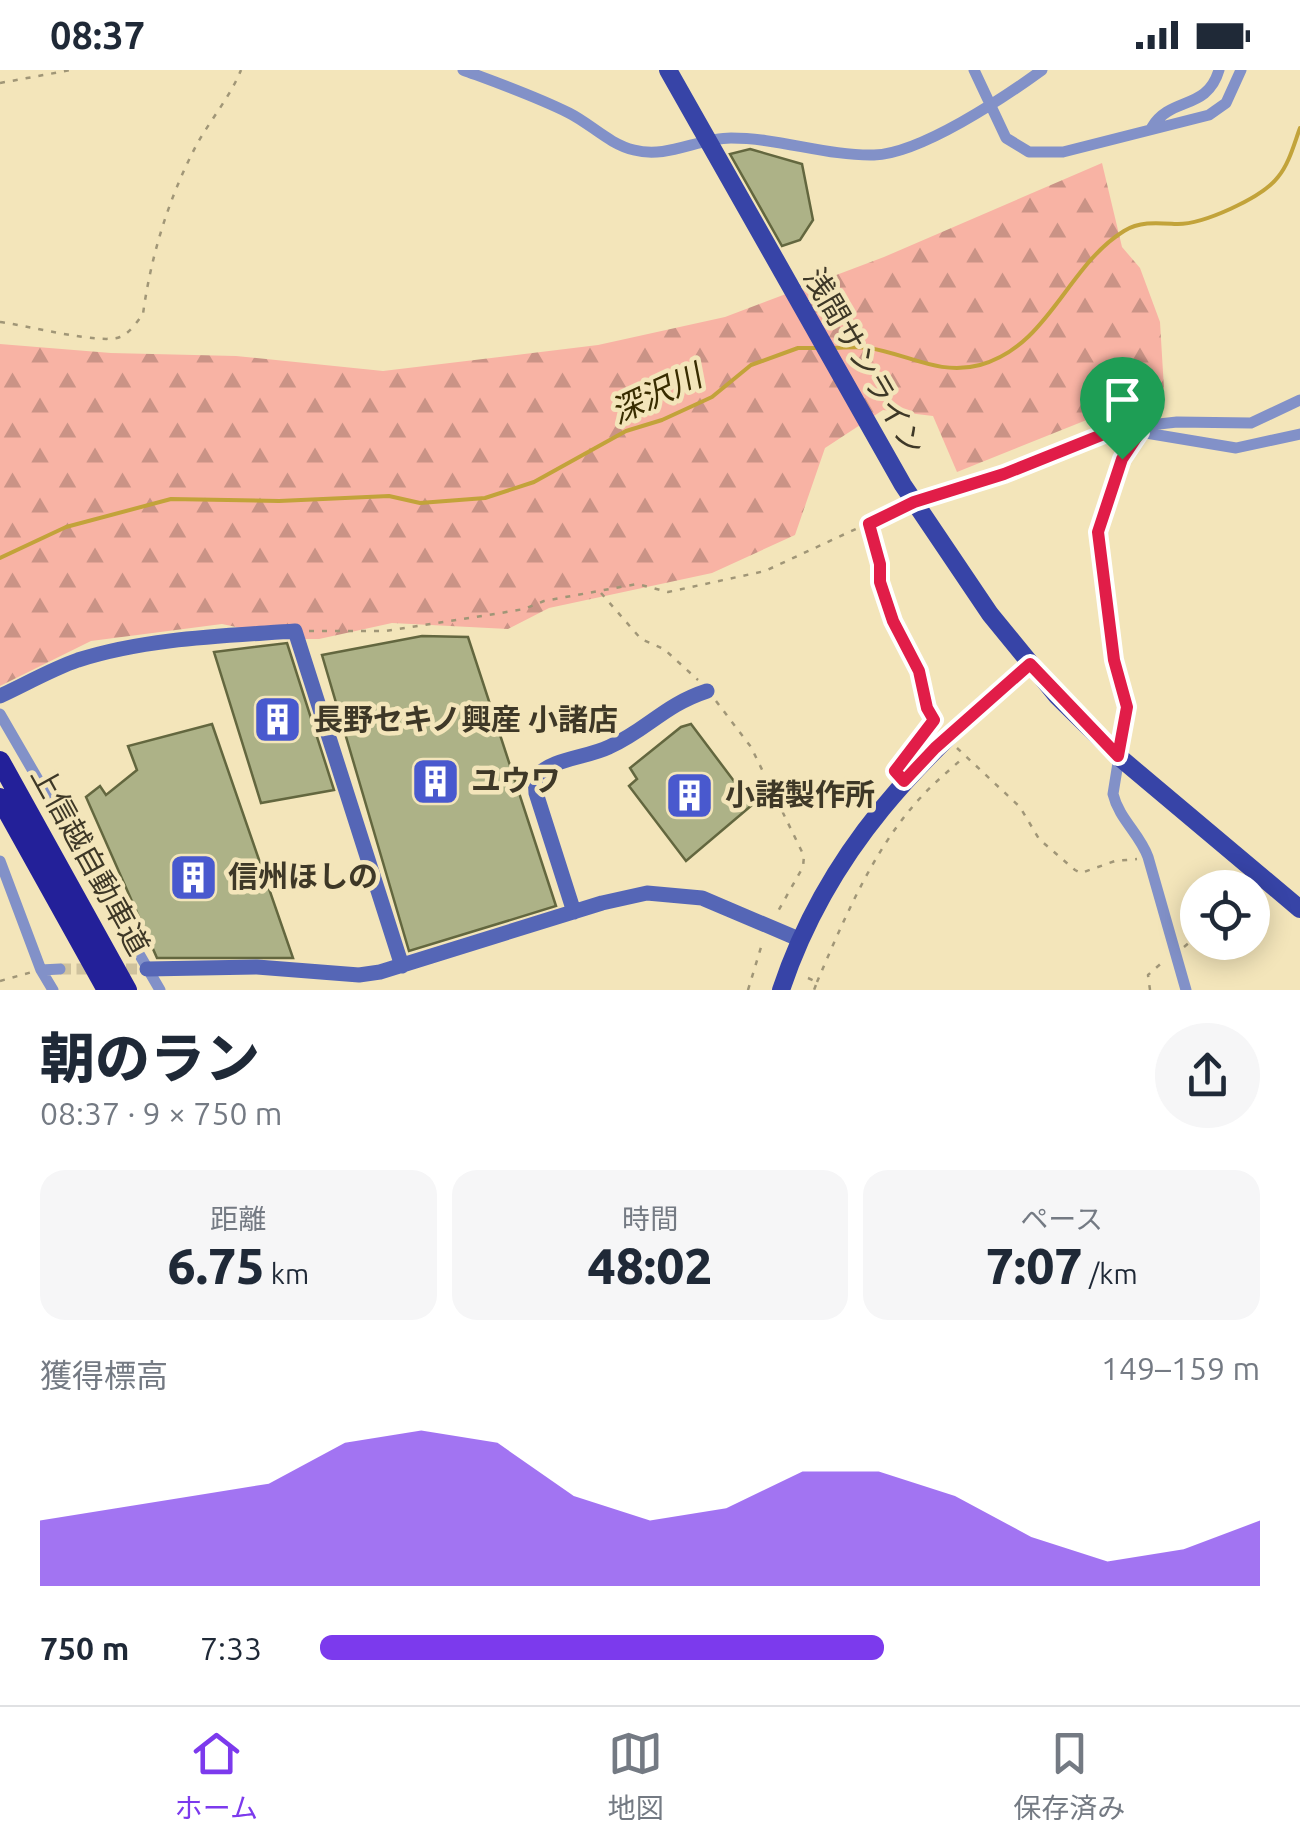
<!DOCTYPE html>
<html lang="ja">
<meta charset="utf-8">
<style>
body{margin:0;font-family:Ubuntu,"Noto Sans JP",sans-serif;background:#f6f6f7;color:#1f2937;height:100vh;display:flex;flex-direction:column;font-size:38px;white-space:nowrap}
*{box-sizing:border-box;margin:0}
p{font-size:32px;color:#747a83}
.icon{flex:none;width:55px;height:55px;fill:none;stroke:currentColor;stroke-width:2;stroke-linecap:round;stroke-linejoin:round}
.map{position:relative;height:920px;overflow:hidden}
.details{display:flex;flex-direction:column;background:#fff;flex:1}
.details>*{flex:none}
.fabs{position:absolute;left:1180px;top:800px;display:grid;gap:20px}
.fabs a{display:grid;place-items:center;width:90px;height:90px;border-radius:50%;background:#fff;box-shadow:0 5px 25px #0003;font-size:50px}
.pin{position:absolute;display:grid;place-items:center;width:85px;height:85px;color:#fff;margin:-102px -42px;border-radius:50% 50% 50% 0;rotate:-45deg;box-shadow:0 0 10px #0007}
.pin .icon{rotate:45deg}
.round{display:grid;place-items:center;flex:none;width:105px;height:105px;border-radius:52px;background:#f6f6f7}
.overview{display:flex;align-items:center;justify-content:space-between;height:170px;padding:0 40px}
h1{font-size:55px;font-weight:800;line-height:75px}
.figures{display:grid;grid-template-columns:repeat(3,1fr);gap:15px;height:170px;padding:10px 40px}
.figures div{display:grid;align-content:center;border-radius:25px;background:#f6f6f7;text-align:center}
.figures b{font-size:50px;font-weight:800}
.figures small{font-size:28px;font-weight:400}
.figures p{font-size:28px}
.chart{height:280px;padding:20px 40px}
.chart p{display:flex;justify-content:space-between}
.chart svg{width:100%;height:180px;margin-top:10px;fill:#7c3aed;opacity:.7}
ul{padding:0 40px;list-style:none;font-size:32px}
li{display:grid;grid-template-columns:160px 120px 1fr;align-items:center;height:75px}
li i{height:25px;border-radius:12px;background:#7c3aed}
.status{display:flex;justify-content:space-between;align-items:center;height:70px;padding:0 50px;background:#fff;direction:ltr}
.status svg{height:28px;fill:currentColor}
.tab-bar{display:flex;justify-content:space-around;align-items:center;height:140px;border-top:2px solid #e0e1e3;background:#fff;font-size:28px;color:#747a83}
.tab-bar a{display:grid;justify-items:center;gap:5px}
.tab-bar .current{color:#7c3aed}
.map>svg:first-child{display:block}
.forest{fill:url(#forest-firs)}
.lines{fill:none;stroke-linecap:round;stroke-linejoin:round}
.stream{stroke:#c2a33a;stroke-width:4}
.building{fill:#adb287;stroke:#63673f;stroke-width:2.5}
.street-tunnel{stroke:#cfc29d;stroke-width:11;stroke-dasharray:11 5.5;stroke-linecap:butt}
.path{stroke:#a09677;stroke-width:2.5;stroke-dasharray:5 8;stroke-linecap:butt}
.street{stroke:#8291c8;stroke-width:11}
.secondary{stroke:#5566b6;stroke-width:15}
.primary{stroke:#3744a7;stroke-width:18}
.highway{stroke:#232099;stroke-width:20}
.route-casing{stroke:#fff;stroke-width:20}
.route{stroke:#e11d48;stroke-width:12}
.labels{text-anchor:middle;stroke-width:9;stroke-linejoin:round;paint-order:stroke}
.street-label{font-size:30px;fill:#3e3827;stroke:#f3e5ba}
.poi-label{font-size:30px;font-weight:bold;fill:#3e3827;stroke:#f3e5ba;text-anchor:start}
.water-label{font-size:32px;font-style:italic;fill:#382c00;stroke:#f3e5ba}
</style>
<div class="status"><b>08:37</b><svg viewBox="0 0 49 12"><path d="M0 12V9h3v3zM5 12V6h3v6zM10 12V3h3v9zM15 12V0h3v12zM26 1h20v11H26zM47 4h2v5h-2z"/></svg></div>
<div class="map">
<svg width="1300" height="920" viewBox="0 0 1300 920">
<defs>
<pattern id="forest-firs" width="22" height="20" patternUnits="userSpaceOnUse" patternTransform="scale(2.5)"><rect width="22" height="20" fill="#f8b3a4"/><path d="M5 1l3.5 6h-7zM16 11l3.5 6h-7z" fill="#ca9386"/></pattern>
</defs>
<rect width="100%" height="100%" fill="#f3e5ba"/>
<path class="forest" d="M 1102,93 L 1122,177 L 1140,198 L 1160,252 L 1164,319 L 957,402 L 933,346 L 883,340 L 825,378 L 795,465 L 712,503 L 549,538 L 508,559 L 392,553 L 319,569 L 292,569 L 222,554 L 91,571 L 0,616 L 0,274 L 111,283 L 236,286 L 383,301 L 598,275 L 725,247 L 884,187 Z"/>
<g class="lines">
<path class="stream" d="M 830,278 C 843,278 857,276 869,278 C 908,284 939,306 980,295 C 1049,276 1067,196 1124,161 C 1140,151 1158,153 1176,154 C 1202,155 1262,128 1278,107 C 1289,94 1294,74 1300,58
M 0,488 L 66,457 L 171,429 L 279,431 L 389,426 L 420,433 L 485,428 L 534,412 L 626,361 L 662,350 L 712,327 L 751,295 L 798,278 L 816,278"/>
</g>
<path class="building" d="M 750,79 L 802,94 L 813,150 L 800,170 L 782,176 L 730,84 Z
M 422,566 L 468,567 L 556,836 L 409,881 L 322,585 Z
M 287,573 L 334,720 L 261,733 L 214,582 Z
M 212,654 L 293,888 L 157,888 L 86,727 L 100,716 L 106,725 L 137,700 L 128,676 Z
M 691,654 L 752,735 L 686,791 L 629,716 L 637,709 L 630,698 L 681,657 Z"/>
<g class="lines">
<path class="street-tunnel" d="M 60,899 L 139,899"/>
<path class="path" d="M 0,13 L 71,0
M 0,252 C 25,255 101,275 120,267 C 129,264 137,252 143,244 C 151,185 169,127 197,74 C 211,49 230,27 241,0
M 869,456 L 881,494 L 880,512 L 886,531 L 919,601 L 927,637 L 934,650
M 601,523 L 641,569 L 664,579 L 698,610
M 309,561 L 386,561 L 495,544 L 524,539 L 544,531 L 637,514 L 668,522 L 765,501 L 899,439
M 716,631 L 751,677 L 804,786 L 803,797 L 777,843
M 957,678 L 1020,737 L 1039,769 L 1075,800 L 1081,803 L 1115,791 L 1137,789
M 896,702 L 912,675 L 934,650 L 938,655
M 1252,826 L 1259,820
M 1184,877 L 1198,865
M 808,908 L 817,912 L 814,920
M 0,911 L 32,902
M 817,912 C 845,847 875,775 924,724 C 936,711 951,699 964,687
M 748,920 L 762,874
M 1150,920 L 1148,905 L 1165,890"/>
<path class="street" d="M 463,0 C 498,13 535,26 569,43 C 591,54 609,74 634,80 C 667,89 698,68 731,68 C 779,68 827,86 874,85 C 920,84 1005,27 1042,0
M 974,0 L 1006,68 L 1029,82 L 1063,82 L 1209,45 L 1226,33 L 1241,0
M 1152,57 C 1171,26 1207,41 1219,0
M 914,432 L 1004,404 L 1103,364 L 1140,362 L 1236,378 L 1300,364
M 0,644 L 160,920
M 0,791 L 41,900 L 53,920
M 41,900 L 60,899
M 1186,920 L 1148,787 C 1140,764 1119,749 1113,724 L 1127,637 L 1114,590 L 1098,462 L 1121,389 L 1140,362 L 1150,355 L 1177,352 L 1251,353 L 1300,330"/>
<path class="secondary" d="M 0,626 C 26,614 52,599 78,590 C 147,568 223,566 295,561 L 402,896
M 574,842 L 536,723 L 535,707 C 553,688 586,688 609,677 C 647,660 664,635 707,621
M 147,899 L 257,897 L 359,905 L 380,902 L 602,833 L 647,823 L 702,828 L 801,870"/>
<path class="primary" d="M 668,0 L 903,415 L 990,544 L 1057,626 L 1118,686 L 1300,839
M 781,920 C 828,779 919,688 1030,594"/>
<path class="highway" d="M 0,691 L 127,920
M 0,728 L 107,920"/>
</g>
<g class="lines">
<defs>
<path id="route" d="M 1118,362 L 1140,362 L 1122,389 L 1098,462 L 1114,590 L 1127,637 L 1118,686 L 1030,594 L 935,678 L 904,711 L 895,701 L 934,650 L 927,638 L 919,601 L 893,551 L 880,512 L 880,494 L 869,454 L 914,432 L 1004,404 L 1104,364 Z"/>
</defs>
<use href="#route" class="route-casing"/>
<use href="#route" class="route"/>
</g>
<defs>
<symbol id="building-square" viewBox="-11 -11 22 22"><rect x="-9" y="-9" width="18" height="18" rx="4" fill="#4959ce" stroke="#f3e5ba"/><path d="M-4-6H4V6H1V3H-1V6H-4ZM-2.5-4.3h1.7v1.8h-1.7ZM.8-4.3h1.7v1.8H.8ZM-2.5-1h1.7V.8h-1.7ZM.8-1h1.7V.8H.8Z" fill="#fff"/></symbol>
</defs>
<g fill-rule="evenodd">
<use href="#building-square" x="250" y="622" width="55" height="55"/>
<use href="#building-square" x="408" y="684" width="55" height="55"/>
<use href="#building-square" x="662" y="698" width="55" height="55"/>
<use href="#building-square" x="166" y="780" width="55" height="55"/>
</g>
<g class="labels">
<g class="street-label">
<text transform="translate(864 292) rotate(60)" y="10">浅間サンライン</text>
<text transform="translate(90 791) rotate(61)" y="10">上信越自動車道</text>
</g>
<g class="poi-label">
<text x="313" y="660">長野セキノ興産 小諸店</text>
<text x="471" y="721">ユウワ</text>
<text x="725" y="735">小諸製作所</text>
<text x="228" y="817">信州ほしの</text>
</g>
<g class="water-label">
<text transform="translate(656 324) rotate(-25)" y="11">深沢川</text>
</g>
</g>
</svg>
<div class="fabs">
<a><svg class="icon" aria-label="locate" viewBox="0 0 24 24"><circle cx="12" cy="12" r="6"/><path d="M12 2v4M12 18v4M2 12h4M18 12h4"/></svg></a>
</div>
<div class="pin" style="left:1122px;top:389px;background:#1e9e55"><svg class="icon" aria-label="arrive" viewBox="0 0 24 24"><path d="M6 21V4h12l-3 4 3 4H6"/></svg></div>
</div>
<section class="details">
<div class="overview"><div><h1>朝のラン</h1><p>08:37 · 9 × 750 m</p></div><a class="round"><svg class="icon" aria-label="share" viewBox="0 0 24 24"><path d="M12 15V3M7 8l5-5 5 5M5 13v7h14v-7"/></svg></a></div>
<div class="figures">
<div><p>距離</p><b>6.75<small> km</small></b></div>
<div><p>時間</p><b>48:02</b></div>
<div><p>ペース</p><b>7:07<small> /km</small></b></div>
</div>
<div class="chart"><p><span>獲得標高</span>149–159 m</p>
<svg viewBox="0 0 160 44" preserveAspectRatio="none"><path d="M0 44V28L10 25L20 22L30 19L40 9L50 6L60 9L70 22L80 28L90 25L100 16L110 16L120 22L130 32L140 38L150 35L160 28V44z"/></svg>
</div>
<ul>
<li><b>750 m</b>7:33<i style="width:60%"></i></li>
</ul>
</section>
<nav class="tab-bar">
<a class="current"><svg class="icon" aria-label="home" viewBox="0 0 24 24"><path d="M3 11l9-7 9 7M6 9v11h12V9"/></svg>ホーム</a>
<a><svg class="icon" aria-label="map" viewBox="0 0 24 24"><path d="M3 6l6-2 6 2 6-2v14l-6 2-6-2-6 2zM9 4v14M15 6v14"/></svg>地図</a>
<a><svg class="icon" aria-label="saved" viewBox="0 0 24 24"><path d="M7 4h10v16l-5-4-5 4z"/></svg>保存済み</a>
</nav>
